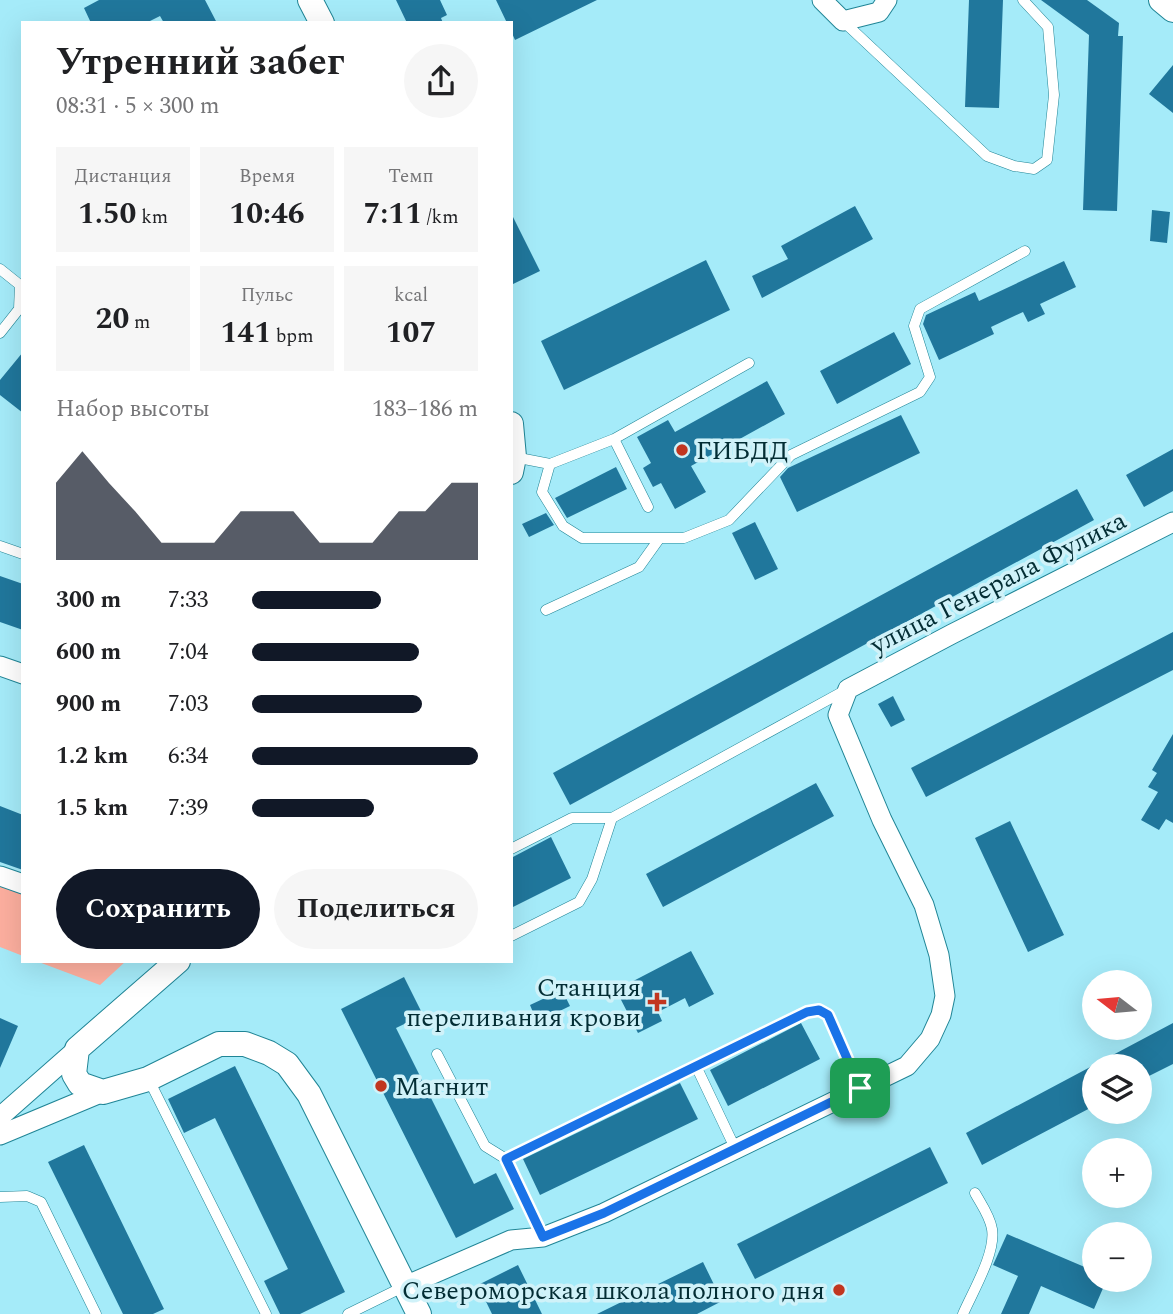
<!DOCTYPE html>
<html lang="ru">
<meta charset="utf-8">
<style>
body{margin:0;font-family:Spectral,serif;background:#f6f6f6;color:#202124;height:100vh;display:flex;flex-direction:column;font-size:26px;white-space:nowrap}
*{box-sizing:border-box;margin:0}
p{font-size:23px;color:#757577}
.icon{flex:none;width:38px;height:38px;fill:none;stroke:currentColor;stroke-width:2;stroke-linecap:round;stroke-linejoin:round}
.map{position:relative;flex:1;overflow:hidden}
.sheet{position:absolute;left:21px;top:21px;width:492px;height:942px;display:flex;flex-direction:column;background:#fff;border-radius:0px;box-shadow:0 7px 28px #0002}
.sheet>*{flex:none}
.needle{width:46px;rotate:286deg}
.tools{position:absolute;left:1082px;top:970px;display:grid;gap:14px}
.tools a{display:grid;place-items:center;width:70px;height:70px;border-radius:50%;background:#fff;box-shadow:0 7px 28px #0002;font-size:35px}
.pin{position:absolute;display:grid;place-items:center;width:60px;height:60px;color:#fff;margin:-30px;border-radius:14px;box-shadow:0 4px 10px #0006}
.round{display:grid;place-items:center;flex:none;width:74px;height:74px;border-radius:37px;background:#f6f6f6}
.head{display:flex;align-items:center;justify-content:space-between;height:119px;padding:0 35px}
h1{font-size:38px;font-weight:700;line-height:52px}
.stats{display:grid;grid-template-columns:repeat(3,1fr);gap:10px;height:119px;padding:7px 35px}
.stats div{display:grid;align-content:center;border-radius:0px;background:#f6f6f6;text-align:center}
.stats b{font-size:30px;font-weight:700}
.stats small{font-size:19px;font-weight:400}
.stats p{font-size:19px}
.chart{height:196px;padding:14px 35px}
.chart p{display:flex;justify-content:space-between}
.chart svg{width:100%;height:126px;margin-top:7px;fill:#111827;opacity:.7}
.primary-button{display:flex;gap:14px;margin-top:auto;padding:14px 35px}
.primary-button a{flex:1;height:80px;border-radius:42px;background:#111827;color:#fff;font-size:28px;font-weight:700;line-height:80px;text-align:center}
.primary-button a+a{background:#f6f6f6;color:#202124}
ul{padding:0 35px;list-style:none;font-size:23px}
li{display:grid;grid-template-columns:112px 84px 1fr;align-items:center;height:52px}
li i{height:18px;border-radius:9px;background:#111827}
.map>svg:first-child{display:block}
.green{fill:#fdaf9f}
.building{fill:#20779c}
.lines{fill:none;stroke-linecap:round;stroke-linejoin:round}
.service-casing{stroke:#208596;stroke-width:11}
.minor-casing{stroke:#208596;stroke-width:21}
.tertiary-casing{stroke:#208596;stroke-width:26}
.service{stroke:#fff;stroke-width:10}
.minor{stroke:#fff;stroke-width:19}
.tertiary{stroke:#fff;stroke-width:24}
.route-casing{stroke:#fff;stroke-width:14}
.route{stroke:#1a73e8;stroke-width:9}
.poi-dot{fill:#c13620;stroke:#d0f2f9;stroke-width:2.5}
.labels{text-anchor:middle;stroke-width:7;stroke-linejoin:round;paint-order:stroke}
.poi-label{font-size:26px;fill:#032d34;stroke:#d0f2f9;text-anchor:start}
.street-label{font-size:26px;fill:#032d34;stroke:#d0f2f9}
</style>
<div class="map">
<svg width="1173" height="1314" viewBox="0 0 1173 1314">
<rect width="100%" height="100%" fill="#a5ebf9"/>
<path class="green" d="M 0,882 L 23,890 L 23,956 L 0,947 Z
M 36,961 L 126,961 L 100,985 Z"/>
<path class="building" d="M 99,0 L 205,0 L 217,23 L 164,23 L 160,16 L 146,23 L 91,23 L 84,8 Z
M 396,0 L 440,0 L 447,15 L 441,18 L 443,23 L 407,23 Z
M 496,0 L 597,0 L 515,40 L 511,31 L 511,23 L 507,23 Z
M 969,0 L 1003,0 L 999,108 L 965,107 Z
M 1041,0 L 1087,0 L 1119,23 L 1118,36 L 1123,36 L 1117,211 L 1083,210 L 1089,35 Z
M 1173,65 L 1173,113 L 1149,94 Z
M 855,206 L 873,239 L 762,298 L 752,276 L 788,259 L 781,246 Z
M 1152,210 L 1170,212 L 1167,243 L 1150,241 Z
M 511,213 L 540,271 L 511,285 Z
M 706,260 L 730,310 L 564,390 L 541,341 Z
M 1064,261 L 1076,287 L 1040,304 L 1045,314 L 1028,322 L 1023,312 L 991,327 L 994,334 L 939,360 L 923,324 L 926,315 L 975,292 L 979,301 Z
M 894,332 L 911,364 L 837,404 L 820,371 Z
M 23,352 L 23,413 L 0,395 L 0,380 Z
M 767,381 L 785,414 L 691,466 L 706,492 L 675,509 L 661,483 L 653,487 L 643,468 L 651,463 L 637,437 L 668,420 L 675,432 Z
M 901,415 L 920,453 L 797,512 L 780,477 L 788,468 Z
M 1173,449 L 1173,491 L 1144,507 L 1126,475 Z
M 616,467 L 627,489 L 567,518 L 555,498 Z
M 1077,489 L 1094,520 L 570,805 L 553,773 Z
M 546,513 L 554,525 L 529,537 L 522,524 Z
M 755,522 L 778,569 L 755,580 L 732,533 Z
M 0,576 L 23,584 L 23,630 L 0,622 Z
M 1173,632 L 1173,670 L 926,797 L 911,768 Z
M 893,696 L 905,720 L 891,727 L 878,704 Z
M 1173,734 L 1173,823 L 1166,819 L 1159,830 L 1141,820 L 1158,792 L 1148,787 L 1157,773 L 1152,770 Z
M 816,783 L 834,816 L 663,907 L 646,874 Z
M 0,806 L 23,815 L 23,870 L 0,862 Z
M 1010,821 L 1064,935 L 1028,952 L 975,838 Z
M 551,837 L 571,878 L 511,908 L 511,858 Z
M 691,951 L 714,994 L 689,1007 L 685,998 L 658,1012 L 662,1021 L 638,1033 L 616,990 Z
M 404,977 L 423,1015 L 396,1028 L 474,1184 L 496,1173 L 514,1209 L 456,1238 L 341,1009 Z
M 562,990 L 570,1006 L 537,1022 L 530,1005 Z
M 0,1018 L 18,1026 L 0,1068 Z
M 801,1023 L 820,1059 L 728,1106 L 710,1070 Z
M 1173,1023 L 1173,1064 L 1139,1081 L 1139,1066 L 1094,1066 L 1094,1106 L 982,1165 L 966,1133 Z
M 235,1066 L 345,1292 L 300,1314 L 280,1314 L 264,1281 L 288,1269 L 215,1118 L 184,1133 L 168,1099 Z
M 680,1083 L 698,1119 L 540,1195 L 523,1159 Z
M 84,1145 L 164,1309 L 153,1314 L 123,1314 L 48,1162 Z
M 930,1147 L 948,1183 L 755,1279 L 737,1244 Z
M 1007,1234 L 1094,1271 L 1094,1279 L 1107,1279 L 1094,1309 L 1041,1286 L 1029,1314 L 1001,1314 L 1018,1276 L 993,1265 Z
M 703,1262 L 722,1301 L 697,1314 L 597,1314 Z
M 518,1265 L 542,1314 L 492,1314 L 478,1285 Z"/>
<g class="lines">
<defs>
<path id="service" d="M 844,22 L 987,156 L 1014,166 L 1034,169 L 1047,160 L 1054,95 L 1048,27 L 1023,0
M 0,269 L 20,285 L 19,309 L 0,333
M 614,439 L 550,464 L 542,492 L 563,526 L 582,538 L 684,538 L 729,520 L 791,455 L 920,392 L 930,377 L 914,326 L 920,309 L 1025,251
M 514,457 L 550,464
M 648,507 L 614,439 L 749,363
M 0,546 L 23,554
M 546,610 L 639,567 L 659,539
M 511,849 L 572,818 L 612,818
M 511,936 L 579,902 L 592,879 L 612,818 L 844,691
M 437,1054 L 485,1146 L 506,1159 L 696,1066 L 735,1148
M 696,1066 L 807,1012 L 819,1011 L 828,1015 L 860,1088
M 149,1080 L 266,1314
M 506,1159 L 543,1237
M 0,1197 L 27,1196 L 41,1202 L 96,1314
M 348,1314 L 405,1286
M 963,1314 C 973,1291 996,1253 992,1229 C 990,1216 981,1204 975,1193"/>
<path id="minor" d="M 822,0 L 843,21 L 879,12 L 887,0
M 0,666 L 23,674
M 0,876 L 23,884
M 0,1117 L 77,1049
M 0,1135 L 103,1092
M 405,1286 L 511,1240 L 543,1237 L 604,1213 L 907,1066 L 930,1039 L 941,1015 L 945,996 L 939,955 L 924,905 L 882,820 L 838,715 L 848,689 L 952,634 L 1173,522"/>
<path id="tertiary" d="M 310,0 L 322,23
M 1161,0 L 1173,10
M 511,424 L 514,457 L 511,472
M 178,961 L 77,1049 L 74,1074 L 80,1084 L 103,1092 L 148,1079 L 219,1044 L 245,1044 L 269,1053 L 287,1064 L 309,1094 L 419,1314"/>
</defs>
<use href="#service" class="service-casing"/>
<use href="#minor" class="minor-casing"/>
<use href="#tertiary" class="tertiary-casing"/>
<use href="#service" class="service"/>
<use href="#minor" class="minor"/>
<use href="#tertiary" class="tertiary"/>
</g>
<g class="lines">
<defs>
<path id="route" d="M 819,1010 L 828,1015 L 860,1088 L 604,1213 L 543,1237 L 506,1159 L 807,1012 Z"/>
</defs>
<use href="#route" class="route-casing"/>
<use href="#route" class="route"/>
</g>
<g class="poi-dot">
<circle cx="682" cy="450" r="7"/>
<path d="M653.5 991.5h7v7h7v7h-7v7h-7v-7h-7v-7h7z"/>
<circle cx="381" cy="1086" r="7"/>
<circle cx="839" cy="1290" r="7"/>
</g>
<g class="labels">
<g class="poi-label">
<text x="696" y="459">ГИБДД</text>
<text x="641" y="996" text-anchor="end">Станция<tspan x="641" dy="30">переливания крови</tspan></text>
<text x="395" y="1095">Магнит</text>
<text x="825" y="1299" text-anchor="end">Североморская школа полного дня</text>
</g>
<g class="street-label">
<text transform="translate(998 582) rotate(-27)" y="9">улица Генерала Фулика</text>
</g>
</g>
</svg>
<div class="tools">
<a><svg class="needle" viewBox="-14 -14 28 28"><path d="M0-13l5 13h-10z" fill="#e53935"/><path d="M0 13l5-13h-10z" fill="#757577"/></svg></a>
<a><svg class="icon" aria-label="layers" viewBox="0 0 24 24"><path d="M12 4l9 5-9 5-9-5zM3 14l9 5 9-5"/></svg></a>
<a>+</a>
<a>−</a>
</div>
<div class="pin" style="left:860px;top:1088px;background:#1e9e55"><svg class="icon" aria-label="arrive" viewBox="0 0 24 24"><path d="M6 21V4h12l-3 4 3 4H6"/></svg></div>
<section class="sheet">
<div class="head"><div><h1>Утренний забег</h1><p>08:31 · 5 × 300 m</p></div><a class="round"><svg class="icon" aria-label="share" viewBox="0 0 24 24"><path d="M12 15V3M7 8l5-5 5 5M5 13v7h14v-7"/></svg></a></div>
<div class="stats">
<div><p>Дистанция</p><b>1.50<small> km</small></b></div>
<div><p>Время</p><b>10:46</b></div>
<div><p>Темп</p><b>7:11<small> /km</small></b></div>
</div>
<div class="stats">
<div><b>20<small> m</small></b></div>
<div><p>Пульс</p><b>141<small> bpm</small></b></div>
<div><p>kcal</p><b>107</b></div>
</div>
<div class="chart"><p><span>Набор высоты</span>183–186 m</p>
<svg viewBox="0 0 160 44" preserveAspectRatio="none"><path d="M0 44V17L10 6L20 17L30 27L40 38L50 38L60 38L70 27L80 27L90 27L100 38L110 38L120 38L130 27L140 27L150 17L160 17V44z"/></svg>
</div>
<ul>
<li><b>300 m</b>7:33<i style="width:57%"></i></li>
<li><b>600 m</b>7:04<i style="width:74%"></i></li>
<li><b>900 m</b>7:03<i style="width:75%"></i></li>
<li><b>1.2 km</b>6:34<i style="width:100%"></i></li>
<li><b>1.5 km</b>7:39<i style="width:54%"></i></li>
</ul>
<div class="primary-button"><a>Сохранить</a><a>Поделиться</a></div>
</section>
</div>
